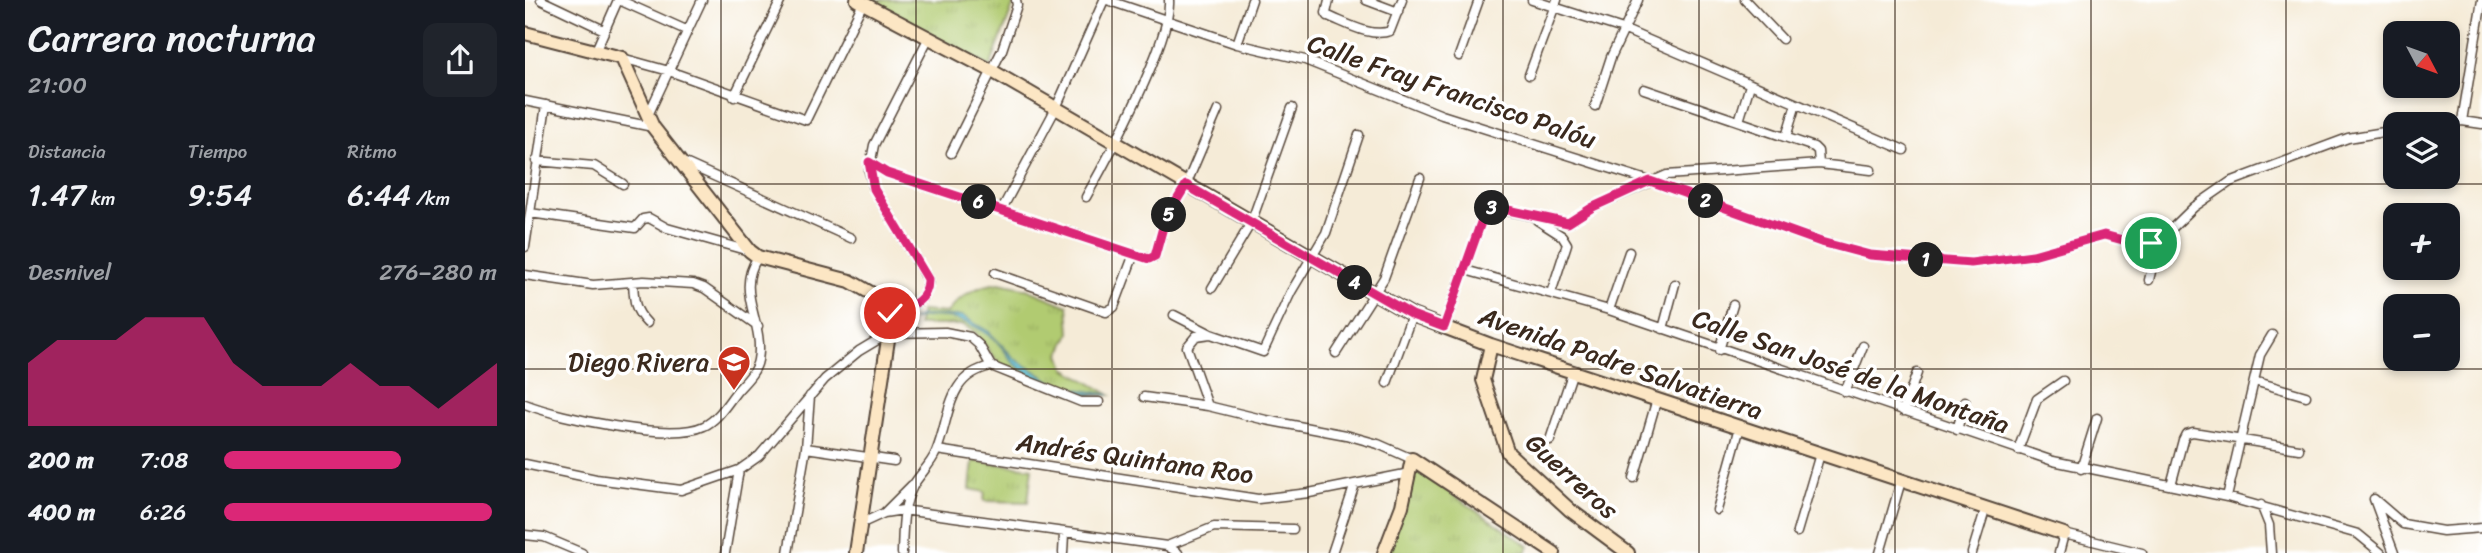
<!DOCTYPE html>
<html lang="es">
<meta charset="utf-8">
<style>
body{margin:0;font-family:Sriracha,sans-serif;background:#20242c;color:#f1f3f6;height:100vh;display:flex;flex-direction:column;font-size:26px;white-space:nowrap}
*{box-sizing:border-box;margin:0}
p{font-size:23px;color:#9ea1a6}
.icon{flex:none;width:38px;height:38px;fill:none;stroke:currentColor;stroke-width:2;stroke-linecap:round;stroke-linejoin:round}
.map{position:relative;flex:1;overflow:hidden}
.drawer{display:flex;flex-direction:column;background:#171b24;width:525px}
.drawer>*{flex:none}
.needle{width:46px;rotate:131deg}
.controls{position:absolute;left:1858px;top:21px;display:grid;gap:14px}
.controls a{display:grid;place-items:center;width:77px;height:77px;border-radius:14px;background:#171b24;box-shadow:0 4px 10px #0003;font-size:35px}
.pin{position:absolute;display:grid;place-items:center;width:60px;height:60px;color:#fff;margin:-30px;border:4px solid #fff;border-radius:50%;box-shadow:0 2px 7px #0007}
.km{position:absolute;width:35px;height:35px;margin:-18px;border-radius:50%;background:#222;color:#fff;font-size:19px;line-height:35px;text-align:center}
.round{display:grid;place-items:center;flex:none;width:74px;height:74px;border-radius:14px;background:#20242c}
.head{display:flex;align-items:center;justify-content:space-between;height:119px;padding:0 28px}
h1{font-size:38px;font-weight:600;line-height:52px}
.figures{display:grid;grid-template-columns:repeat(3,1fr);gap:10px;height:119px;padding:7px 28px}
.figures div{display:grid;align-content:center}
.figures b{font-size:30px;font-weight:600}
.figures small{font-size:19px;font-weight:400}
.figures p{font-size:19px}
.chart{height:196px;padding:14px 28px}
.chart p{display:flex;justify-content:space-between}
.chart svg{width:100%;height:126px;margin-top:7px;fill:#db2777;opacity:.7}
ul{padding:0 28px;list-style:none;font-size:23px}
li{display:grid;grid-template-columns:112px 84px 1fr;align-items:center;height:52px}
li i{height:18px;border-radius:9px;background:#db2777}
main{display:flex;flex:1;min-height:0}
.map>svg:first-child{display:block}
.grass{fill:url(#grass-tufts);stroke:#767a48;stroke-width:2}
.water{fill:#5dc4da;stroke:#4c777c;stroke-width:2}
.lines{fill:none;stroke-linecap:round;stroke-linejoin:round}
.street-casing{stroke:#57473a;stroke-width:11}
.secondary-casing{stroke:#57473a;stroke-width:16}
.street{stroke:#fff;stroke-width:8}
.secondary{stroke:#fce6c4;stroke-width:12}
.route-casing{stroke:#fff;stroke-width:14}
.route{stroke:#db2777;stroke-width:9}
.grid{fill:none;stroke:#3b2a1e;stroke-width:2;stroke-opacity:0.55}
.labels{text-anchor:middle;stroke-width:7;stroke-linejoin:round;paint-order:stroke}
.street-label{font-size:26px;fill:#3b2a1e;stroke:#fff}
.poi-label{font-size:26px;fill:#3b2a1e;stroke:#fff;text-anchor:end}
</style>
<main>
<section class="drawer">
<div class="head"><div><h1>Carrera nocturna</h1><p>21:00</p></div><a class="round"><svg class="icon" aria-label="share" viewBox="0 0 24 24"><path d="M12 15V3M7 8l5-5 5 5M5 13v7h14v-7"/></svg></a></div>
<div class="figures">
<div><p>Distancia</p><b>1.47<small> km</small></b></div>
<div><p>Tiempo</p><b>9:54</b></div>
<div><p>Ritmo</p><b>6:44<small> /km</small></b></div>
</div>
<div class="chart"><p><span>Desnivel</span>276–280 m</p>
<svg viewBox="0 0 160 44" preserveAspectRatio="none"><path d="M0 44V22L10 14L20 14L30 14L40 6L50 6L60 6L70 22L80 30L90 30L100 30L110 22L120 30L130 30L140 38L150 30L160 22V44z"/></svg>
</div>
<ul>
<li><b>200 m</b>7:08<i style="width:65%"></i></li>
<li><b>400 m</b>6:26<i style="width:98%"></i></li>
</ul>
</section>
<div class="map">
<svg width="1957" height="553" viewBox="0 0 1957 553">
<defs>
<pattern id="grass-tufts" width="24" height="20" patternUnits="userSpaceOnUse" patternTransform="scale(1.75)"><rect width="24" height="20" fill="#b1cb71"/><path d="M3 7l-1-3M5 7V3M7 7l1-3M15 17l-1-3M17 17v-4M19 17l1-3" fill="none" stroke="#99ae61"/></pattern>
</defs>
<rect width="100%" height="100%" fill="#fff"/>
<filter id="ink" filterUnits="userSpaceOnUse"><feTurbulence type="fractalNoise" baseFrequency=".0143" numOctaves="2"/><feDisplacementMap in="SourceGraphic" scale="14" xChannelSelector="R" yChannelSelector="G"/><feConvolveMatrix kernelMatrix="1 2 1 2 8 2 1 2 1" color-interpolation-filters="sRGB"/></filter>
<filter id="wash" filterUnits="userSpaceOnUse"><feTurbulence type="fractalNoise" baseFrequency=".00686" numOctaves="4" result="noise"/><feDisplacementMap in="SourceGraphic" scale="28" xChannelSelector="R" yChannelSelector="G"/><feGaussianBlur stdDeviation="1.57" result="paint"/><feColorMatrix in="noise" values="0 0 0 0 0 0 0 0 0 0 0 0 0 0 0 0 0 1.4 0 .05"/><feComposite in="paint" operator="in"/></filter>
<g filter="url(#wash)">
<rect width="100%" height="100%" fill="#f5ebd7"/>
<path class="grass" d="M 339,0 L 488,0 L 489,3 L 465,67 Z
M 474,283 L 499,288 L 543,306 L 545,333 L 535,354 L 540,368 L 585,395 L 557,396 L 480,372 L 450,332 L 438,325 L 393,325 L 396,311 L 422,313 C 436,295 451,286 474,283 Z
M 448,461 L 507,468 L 503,502 L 459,501 L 460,492 L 445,489 Z
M 884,465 L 1004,546 L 1001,553 L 864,553 Z"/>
<path class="water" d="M 395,316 L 437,316 L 464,332 L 490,359 L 534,386 L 585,395 C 552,396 515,386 489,363 C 483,357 479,348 472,342 C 449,321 417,310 387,320 Z"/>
</g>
<g filter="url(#ink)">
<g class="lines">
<defs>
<path id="street" d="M 16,0 L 79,30
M 94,0 L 161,30
M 582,0 L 712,44 L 780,60 L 917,115 L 1125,181 L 1296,242 L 1345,255 L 1446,263 L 1508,255 L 1579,235 L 1632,247 L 1624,280
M 804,0 L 801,13 L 803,16 C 821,23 846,38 865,31 L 877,0
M 841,0 L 873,12
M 1007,0 L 1098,29 L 1379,150
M 1220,0 L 1257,39
M 712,44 L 727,0
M 71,50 L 93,0
M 934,56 L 954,0
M 97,58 L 144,71 L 281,120 L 338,3
M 1004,75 L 1032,0
M 1119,89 L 1289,147 L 1293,151 L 1294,164
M 209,97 L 256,0
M 0,101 L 128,127
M 1070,106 L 1086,57 L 1113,0
M 124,113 L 177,0
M 1214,121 L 1225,85
M 1937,121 L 1957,0
M 1914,124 L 1937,121 L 1957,124
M 1261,137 L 1271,104
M 426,153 L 477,50 L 492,5 L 491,0
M 11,161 L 69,166 L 98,184
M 344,162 L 362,173 L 624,259 L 630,256 L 640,220 L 661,185 L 693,110
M 160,163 L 326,238
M 561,197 C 583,158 647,40 644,0
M 477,209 L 531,108 L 579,0
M 5,213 L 110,228 L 118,219 L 124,218 L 142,228 L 224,251
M 1012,220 L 1037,236 L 1042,244 L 1026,293
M 1630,245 L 1669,207 L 1705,182 L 1823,138 L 1871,130
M 0,247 L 21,105
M 940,270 L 1084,310 L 1528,461 L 1702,497 L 1833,534 L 1856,553
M 470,273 L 581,312 L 589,307 L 609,254
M 0,275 L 68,285 L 119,281 L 168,284 L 179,288 L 233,326
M 108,282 C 109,300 109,310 122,323
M 687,288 L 726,223 L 767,108
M 1084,310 L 1104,252
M 364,313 C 383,307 404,303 403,280 L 349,189 L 344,171 L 349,145 L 404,37
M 649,315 L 686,334 L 738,352 L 766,292 L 801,233 L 834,135
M 919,327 L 959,214 L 968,208 L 1043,223 L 1068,207 L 1142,175 L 1294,164 L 1346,170
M 1138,329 L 1150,284
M 1194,350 L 1208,305
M 811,353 L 859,278 L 895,178
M 466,366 L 556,402 L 574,402
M 1729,381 L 1781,396
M 862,383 L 887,315
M 1320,392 L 1338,346
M 619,397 L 683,406 L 741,420 L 821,435 L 853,444 L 887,459
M 0,404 C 35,418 146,442 179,426 C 193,420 203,402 212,391 C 220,382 231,372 233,360 C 240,321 209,292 233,257
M 683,406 L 662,347 L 671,336 L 685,334
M 1378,411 L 1392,373
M 1432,430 L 1440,401
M 1025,440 L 1048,371
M 281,448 L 369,461
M 412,450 L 733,499 L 784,493 L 885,473
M 1493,450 L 1512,399 L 1538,381
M 0,464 L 71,479 L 156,490 L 214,470 L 234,456 L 300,379 L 334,351 L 364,333 L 420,332 L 445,337 L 454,345 L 466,366
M 1556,469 L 1572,418
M 1109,478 L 1132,399
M 1646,485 L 1658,440 L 1661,434 L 1668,432 L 1774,449
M 1702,497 L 1735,355 L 1747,335
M 1736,505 L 1744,525 L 1746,553
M 1192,510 L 1215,427
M 359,513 L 387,485
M 335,524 L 359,513 L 378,510 L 642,546 L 653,553
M 1272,532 L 1295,454
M 0,535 L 19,537 L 57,553
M 642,546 L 689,527 L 768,529
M 200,553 L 214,470
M 263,553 L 281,448 L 285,396
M 377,553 C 378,528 377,506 389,484 C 396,473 406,464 411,452 C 426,417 420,376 466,366
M 538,553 L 539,534
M 807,553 L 830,484
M 1355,553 L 1376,481
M 1447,553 L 1461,507
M 1534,553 L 1539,534 L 1617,553
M 1869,553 L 1849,499 L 1878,524 L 1918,531 L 1957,528"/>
<path id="secondary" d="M 332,0 L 467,71 L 887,315 L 966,345 L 1539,534
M 0,33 L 97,58 L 128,127 L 225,251 L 233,257 L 325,281 L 365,304 L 364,333 L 331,553
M 966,345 L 958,380 L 983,453 L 1045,510 L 1103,553
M 859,553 L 877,506 L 887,459 L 1029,553"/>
</defs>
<use href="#street" class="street-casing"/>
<use href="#secondary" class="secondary-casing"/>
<use href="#street" class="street"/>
<use href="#secondary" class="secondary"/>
</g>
</g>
<g class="lines" filter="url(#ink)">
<defs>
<path id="route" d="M 365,313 C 383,307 404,303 403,279 L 349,189 L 344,162 L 362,173 L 624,259 L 630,256 L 640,220 L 661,185 L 887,315 L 919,327 L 959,214 L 974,208 L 1043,223 L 1068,207 L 1125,181 L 1296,242 L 1345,255 L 1446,263 L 1508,255 L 1579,235 L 1609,243 L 1626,243"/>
</defs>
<use href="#route" class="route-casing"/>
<use href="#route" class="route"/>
</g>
<path class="grid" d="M 196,0 L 196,553M 391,0 L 391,553M 587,0 L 587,553M 783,0 L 783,553M 978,0 L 978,553M 1174,0 L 1174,553M 1370,0 L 1370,553M 1566,0 L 1566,553M 1761,0 L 1761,553M 0,184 L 1957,184M 0,369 L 1957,369"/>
<defs>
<symbol id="school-pin" viewBox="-11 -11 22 30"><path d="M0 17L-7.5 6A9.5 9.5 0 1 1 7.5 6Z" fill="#c8321e" stroke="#fff"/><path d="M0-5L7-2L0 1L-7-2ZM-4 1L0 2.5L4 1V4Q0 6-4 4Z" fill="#fff"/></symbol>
</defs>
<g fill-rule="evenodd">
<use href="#school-pin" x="190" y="343" width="38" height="52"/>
</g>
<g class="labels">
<g class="street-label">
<text transform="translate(927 91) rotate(19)" y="9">Calle Fray Francisco Palóu</text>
<text transform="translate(1096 363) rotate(19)" y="9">Avenida Padre Salvatierra</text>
<text transform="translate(1326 371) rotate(19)" y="9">Calle San José de la Montaña</text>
<text transform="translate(610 458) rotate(8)" y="9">Andrés Quintana Roo</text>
<text transform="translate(1047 476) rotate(42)" y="9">Guerreros</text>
</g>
<g class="poi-label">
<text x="184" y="371">Diego Rivera</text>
</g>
</g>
</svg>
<div class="controls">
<a><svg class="needle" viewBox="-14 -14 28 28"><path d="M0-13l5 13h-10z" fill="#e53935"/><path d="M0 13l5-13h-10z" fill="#9ea1a6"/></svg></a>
<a><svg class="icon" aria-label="layers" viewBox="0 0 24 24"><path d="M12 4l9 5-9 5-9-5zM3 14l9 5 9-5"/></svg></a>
<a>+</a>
<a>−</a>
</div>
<div class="pin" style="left:1626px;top:243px;background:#1e9e55"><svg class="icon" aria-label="arrive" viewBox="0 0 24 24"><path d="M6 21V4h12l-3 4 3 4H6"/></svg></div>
<div class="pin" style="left:365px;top:313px;background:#d93025"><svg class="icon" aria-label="check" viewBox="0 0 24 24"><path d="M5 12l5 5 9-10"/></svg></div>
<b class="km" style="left:1401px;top:260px">1</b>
<b class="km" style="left:1181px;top:201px">2</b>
<b class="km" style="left:967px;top:208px">3</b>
<b class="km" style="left:830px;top:283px">4</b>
<b class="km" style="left:644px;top:215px">5</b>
<b class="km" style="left:454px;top:202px">6</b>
</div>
</main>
